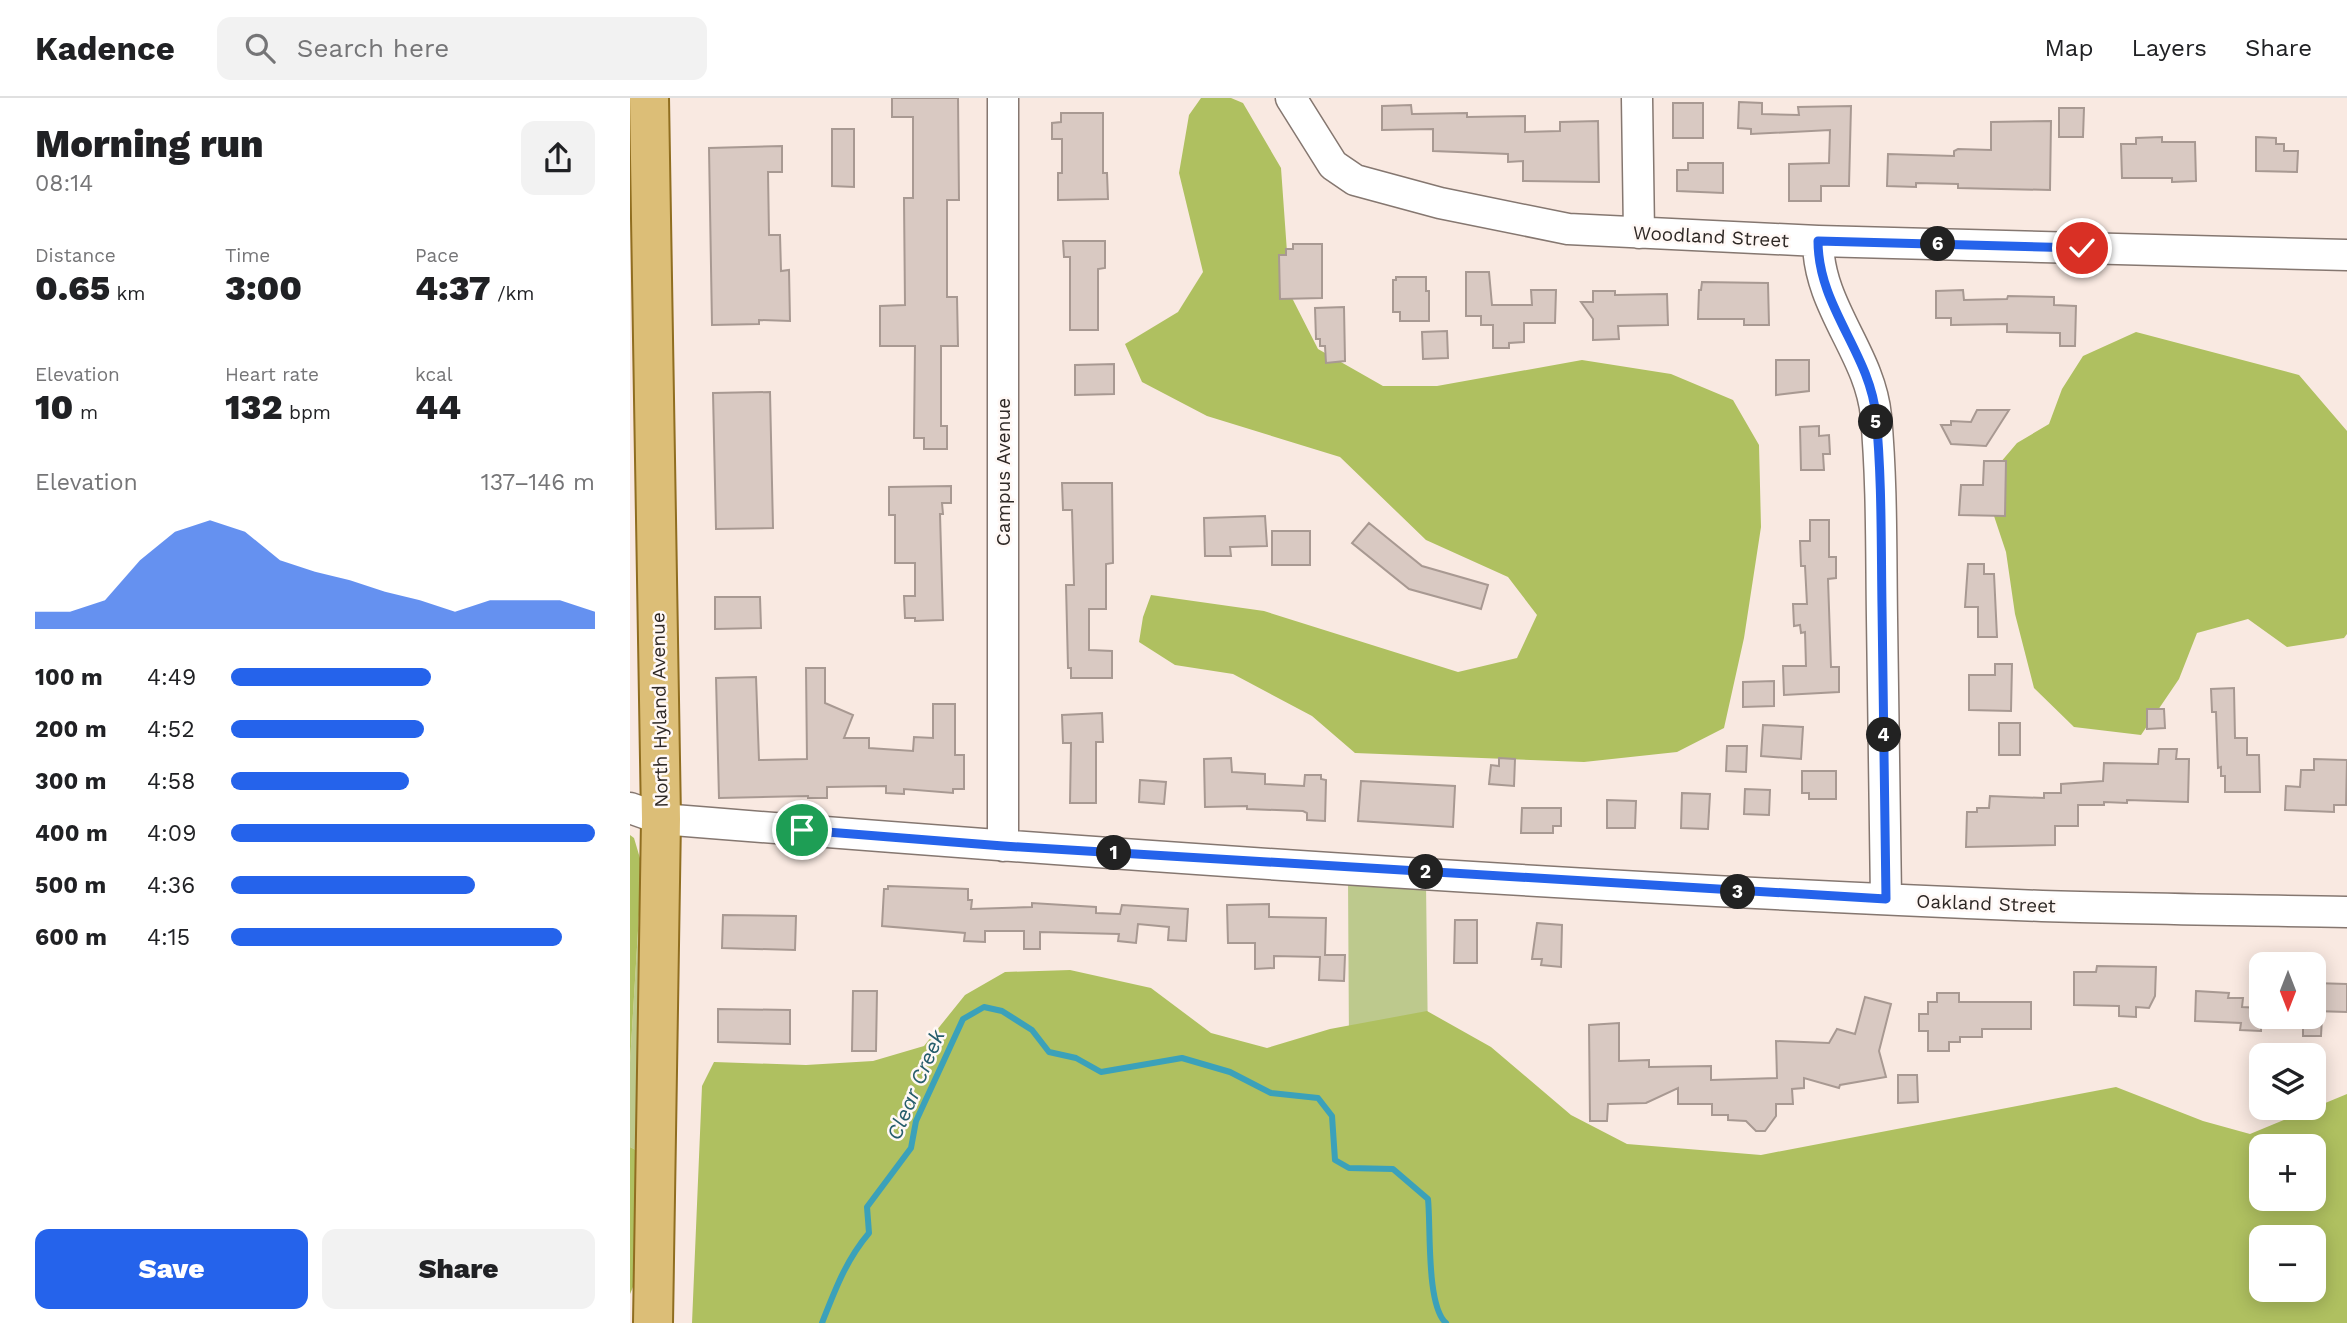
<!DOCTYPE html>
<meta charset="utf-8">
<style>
body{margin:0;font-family:"Work Sans",sans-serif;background:#f2f2f2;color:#202124;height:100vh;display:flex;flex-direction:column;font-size:26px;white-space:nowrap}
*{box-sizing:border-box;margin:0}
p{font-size:23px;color:#757577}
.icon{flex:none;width:38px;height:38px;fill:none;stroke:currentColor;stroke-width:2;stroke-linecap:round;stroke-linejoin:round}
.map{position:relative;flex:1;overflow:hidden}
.panel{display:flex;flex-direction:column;background:#fff;width:630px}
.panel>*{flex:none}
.needle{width:46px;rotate:180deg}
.tools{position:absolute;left:1619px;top:854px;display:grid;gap:14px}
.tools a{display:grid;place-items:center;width:77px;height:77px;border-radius:14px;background:#fff;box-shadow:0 4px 18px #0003;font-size:35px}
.pin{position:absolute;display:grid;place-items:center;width:60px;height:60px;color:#fff;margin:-30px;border:4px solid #fff;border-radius:50%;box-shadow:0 2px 7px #0007}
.km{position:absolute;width:35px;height:35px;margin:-18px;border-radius:50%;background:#222;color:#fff;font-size:19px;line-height:35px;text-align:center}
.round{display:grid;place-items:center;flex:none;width:74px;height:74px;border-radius:14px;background:#f2f2f2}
.headline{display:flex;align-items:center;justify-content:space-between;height:119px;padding:0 35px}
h1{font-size:38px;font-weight:800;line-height:52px}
.stats{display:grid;grid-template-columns:repeat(3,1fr);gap:10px;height:119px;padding:7px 35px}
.stats div{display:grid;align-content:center}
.stats b{font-size:35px;font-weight:800}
.stats small{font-size:19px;font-weight:400}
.stats p{font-size:19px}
.chart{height:196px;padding:14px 35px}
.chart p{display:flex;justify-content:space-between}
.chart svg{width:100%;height:126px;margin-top:7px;fill:#2563eb;opacity:.7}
.button{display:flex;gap:14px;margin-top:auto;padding:14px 35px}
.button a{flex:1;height:80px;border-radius:14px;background:#2563eb;color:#fff;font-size:28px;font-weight:800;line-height:80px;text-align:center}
.button a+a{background:#f2f2f2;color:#202124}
ul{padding:0 35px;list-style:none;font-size:23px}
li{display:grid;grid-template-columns:112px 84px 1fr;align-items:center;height:52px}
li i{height:18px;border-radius:9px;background:#2563eb}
header{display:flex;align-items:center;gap:42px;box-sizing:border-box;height:98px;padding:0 35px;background:#fff;border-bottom:2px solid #e0e0e0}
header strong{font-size:33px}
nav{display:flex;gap:38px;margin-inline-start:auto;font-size:24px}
.search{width:490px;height:63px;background:#f2f2f2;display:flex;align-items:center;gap:18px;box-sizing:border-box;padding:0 24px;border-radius:14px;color:#757577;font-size:26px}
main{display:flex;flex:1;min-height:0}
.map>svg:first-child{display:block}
.green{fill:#bdc98d}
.forest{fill:#afc060;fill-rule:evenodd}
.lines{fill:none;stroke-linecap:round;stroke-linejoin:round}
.stream{stroke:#3ba1ba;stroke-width:6}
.building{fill:#d9c9c2;stroke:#a89992;stroke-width:2}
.minor-casing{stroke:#857770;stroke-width:33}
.major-casing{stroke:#906e20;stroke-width:42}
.minor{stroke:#fff;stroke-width:30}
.major{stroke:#dcbe77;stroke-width:38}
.route-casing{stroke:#fff;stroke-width:14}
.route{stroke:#2563eb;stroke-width:9}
.labels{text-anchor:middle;stroke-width:5;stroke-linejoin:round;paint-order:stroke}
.street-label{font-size:19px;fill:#2e2825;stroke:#fff8f5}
.water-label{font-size:21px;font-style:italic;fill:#265d6b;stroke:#fff8f5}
</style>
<header>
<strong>Kadence</strong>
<div class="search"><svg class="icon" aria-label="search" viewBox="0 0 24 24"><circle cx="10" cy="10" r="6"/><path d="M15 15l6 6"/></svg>Search here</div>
<nav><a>Map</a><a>Layers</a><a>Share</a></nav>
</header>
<main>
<section class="panel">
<div class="headline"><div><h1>Morning run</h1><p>08:14</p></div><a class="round"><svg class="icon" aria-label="share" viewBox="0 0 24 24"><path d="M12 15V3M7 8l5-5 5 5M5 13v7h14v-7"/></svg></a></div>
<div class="stats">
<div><p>Distance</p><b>0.65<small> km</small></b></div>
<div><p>Time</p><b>3:00</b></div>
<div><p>Pace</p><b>4:37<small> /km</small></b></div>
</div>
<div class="stats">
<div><p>Elevation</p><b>10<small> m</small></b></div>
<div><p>Heart rate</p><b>132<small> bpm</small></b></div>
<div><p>kcal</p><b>44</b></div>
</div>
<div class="chart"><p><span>Elevation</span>137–146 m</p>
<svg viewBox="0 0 160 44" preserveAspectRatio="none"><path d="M0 44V38L10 38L20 34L30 20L40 10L50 6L60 10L70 20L80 24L90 27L100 31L110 34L120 38L130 34L140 34L150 34L160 38V44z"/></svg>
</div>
<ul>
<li><b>100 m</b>4:49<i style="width:55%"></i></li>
<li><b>200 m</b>4:52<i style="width:53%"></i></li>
<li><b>300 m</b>4:58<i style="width:49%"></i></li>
<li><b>400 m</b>4:09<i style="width:100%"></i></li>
<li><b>500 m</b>4:36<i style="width:67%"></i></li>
<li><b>600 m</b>4:15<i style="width:91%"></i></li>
</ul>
<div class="button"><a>Save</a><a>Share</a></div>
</section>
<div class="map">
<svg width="1717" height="1225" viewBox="0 0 1717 1225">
<rect width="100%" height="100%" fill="#f9e9e1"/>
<path class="green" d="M 12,767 L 6,1052 L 0,1049 L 0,965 Z
M 718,780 L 796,785 L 798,947 L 719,947 Z"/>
<path class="forest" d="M 571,0 L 601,0 L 613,5 L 651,70 L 660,196 L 688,251 L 753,288 L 807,288 L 952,262 L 1041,276 L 1103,302 L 1129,347 L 1131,429 L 1114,540 L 1094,630 L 1047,654 L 954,664 L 725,655 L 682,618 L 603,576 L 545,567 L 509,544 L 513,519 L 521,497 L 634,513 L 828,574 L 887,560 L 907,517 L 878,479 L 796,442 L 710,359 L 577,318 L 512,284 L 495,246 L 548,214 L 573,174 L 549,75 L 559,17 Z
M 1506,234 L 1669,277 L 1717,333 L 1717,536 L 1714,540 L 1657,549 L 1618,521 L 1567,535 L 1549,581 L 1511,637 L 1444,629 L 1404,590 L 1385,516 L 1376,454 L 1353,385 L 1387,345 L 1419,326 L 1432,291 L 1453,258 Z
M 0,737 L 4,740 L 12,767 L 0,965 Z
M 440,872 L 521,890 L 581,935 L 637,950 L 700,931 L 797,913 L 861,949 L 941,1017 L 997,1046 L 1131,1057 L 1486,989 L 1573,1023 L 1620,1036 L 1717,996 L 1717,1225 L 62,1225 L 72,988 L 84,964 L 176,967 L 243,963 L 294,948 L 335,897 L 375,874 ZM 1684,1048 L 1684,1101 L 1631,1101 L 1631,1048 ZM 1684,1139 L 1684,1192 L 1631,1192 L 1631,1139 Z
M 0,1049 L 6,1052 L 8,1125 L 3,1189 L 0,1196 Z"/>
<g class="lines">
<path class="stream" d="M 192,1225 C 205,1192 216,1162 239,1135 L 237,1109 L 281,1050 L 286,1023 L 333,921 L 354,909 L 372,913 L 402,932 L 419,954 L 446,960 L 471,974 L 552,960 L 600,974 L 641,995 L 688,1000 L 702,1018 L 705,1062 L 719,1070 L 763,1071 L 798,1101 C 801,1129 796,1207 816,1225"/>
</g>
<path class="building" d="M 262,0 L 328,0 L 329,102 L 317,102 L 317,199 L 327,199 L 328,248 L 311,248 L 311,328 L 317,328 L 317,351 L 294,351 L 294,340 L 284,340 L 285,248 L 250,248 L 250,208 L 275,207 L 274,100 L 283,100 L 283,19 L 262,19 Z
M 1109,4 L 1132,5 L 1132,16 L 1169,17 L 1168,9 L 1221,8 L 1219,88 L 1191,88 L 1191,103 L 1159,103 L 1159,66 L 1199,65 L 1200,32 L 1121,36 L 1121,31 L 1108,30 Z
M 1043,5 L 1073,5 L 1073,40 L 1043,40 Z
M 781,7 L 782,16 L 837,15 L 837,19 L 895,18 L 895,34 L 930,33 L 930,24 L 968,23 L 969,84 L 893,83 L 893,63 L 878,64 L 878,56 L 803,53 L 803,31 L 752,32 L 752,8 Z
M 1429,10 L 1454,10 L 1453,39 L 1429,39 Z
M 431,15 L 473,15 L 473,75 L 477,75 L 478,101 L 428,102 L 428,75 L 432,75 L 432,41 L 422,41 L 422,25 L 431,24 Z
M 1421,23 L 1420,92 L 1328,90 L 1328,86 L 1286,85 L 1286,89 L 1257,88 L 1258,56 L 1324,58 L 1324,53 L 1328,51 L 1361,52 L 1361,24 Z
M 202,31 L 224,31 L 224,89 L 202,88 Z
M 1532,39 L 1532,44 L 1565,44 L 1566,83 L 1542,84 L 1542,80 L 1492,80 L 1491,46 L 1506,46 L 1506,40 Z
M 1626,39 L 1646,40 L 1646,46 L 1654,46 L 1654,53 L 1668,53 L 1667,74 L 1626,73 Z
M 152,48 L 152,74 L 138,74 L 139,137 L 150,137 L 151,173 L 159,172 L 160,223 L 129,222 L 129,226 L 82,227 L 79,50 Z
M 1058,65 L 1093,65 L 1093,95 L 1047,93 L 1047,72 L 1058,72 Z
M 433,143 L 475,143 L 475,170 L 468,171 L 468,232 L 440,232 L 440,159 L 434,159 Z
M 663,146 L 692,146 L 692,200 L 650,201 L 649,157 L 656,157 L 656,151 L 663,151 Z
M 836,174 L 859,174 L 862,207 L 902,207 L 901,192 L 926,192 L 925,225 L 894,225 L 894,244 L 879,245 L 879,250 L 863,250 L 863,227 L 851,227 L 851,218 L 836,218 Z
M 766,179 L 796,179 L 796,193 L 799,193 L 799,223 L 770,223 L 770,214 L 763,214 L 763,182 L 766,182 Z
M 1072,184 L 1138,185 L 1139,227 L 1114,227 L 1114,221 L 1068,221 L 1069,192 L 1071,192 Z
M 1333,192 L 1334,202 L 1377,201 L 1378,198 L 1424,199 L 1424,207 L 1446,208 L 1445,248 L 1430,248 L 1430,235 L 1377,234 L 1377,226 L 1321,227 L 1321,220 L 1306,220 L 1306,193 Z
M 963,193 L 985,193 L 985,197 L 1037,196 L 1038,227 L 988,228 L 989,241 L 963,242 L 963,221 L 951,204 L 963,204 Z
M 714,209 L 715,263 L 696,265 L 695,248 L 690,248 L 690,241 L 686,241 L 685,210 Z
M 817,233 L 818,260 L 793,261 L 792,234 Z
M 1146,262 L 1179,262 L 1179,293 L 1146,297 Z
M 484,266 L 484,296 L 445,297 L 445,267 Z
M 140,294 L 143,430 L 86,431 L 83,295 Z
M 1347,312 L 1379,312 L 1356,348 L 1321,346 L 1311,327 L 1321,327 L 1321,323 L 1341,324 Z
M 1189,328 L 1189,338 L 1199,337 L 1200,356 L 1193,356 L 1194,372 L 1171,372 L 1170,329 Z
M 1354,363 L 1376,363 L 1375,418 L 1329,417 L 1331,387 L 1353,387 Z
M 432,385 L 482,385 L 483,465 L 476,466 L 476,511 L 459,511 L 459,552 L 482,553 L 482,580 L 441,580 L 441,570 L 438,570 L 436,487 L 444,487 L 442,412 L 433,412 Z
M 321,388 L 321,405 L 312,405 L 313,416 L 310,416 L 313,522 L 285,523 L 285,520 L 275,520 L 274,498 L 285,498 L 285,465 L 265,465 L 265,417 L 259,417 L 259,389 Z
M 635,418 L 637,448 L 600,449 L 601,458 L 575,458 L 574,420 Z
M 1180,422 L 1199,422 L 1199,459 L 1206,459 L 1206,480 L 1198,481 L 1201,569 L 1209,569 L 1209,594 L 1154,597 L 1153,568 L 1176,568 L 1175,534 L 1171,535 L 1170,527 L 1164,528 L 1163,506 L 1177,506 L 1175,468 L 1171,468 L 1170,443 L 1180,443 Z
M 739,425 L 792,468 L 858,487 L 851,511 L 779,491 L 722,445 Z
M 642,433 L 680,433 L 680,467 L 642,467 Z
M 1338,466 L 1354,466 L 1354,476 L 1364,476 L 1367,539 L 1348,539 L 1348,509 L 1335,509 Z
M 85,499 L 130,499 L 131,530 L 85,531 Z
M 1365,566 L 1382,566 L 1381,613 L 1339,612 L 1339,577 L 1365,577 Z
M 176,570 L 195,570 L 195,605 L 223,617 L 214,640 L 239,640 L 239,650 L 283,653 L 284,639 L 303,640 L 303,606 L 325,606 L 325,657 L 334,657 L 334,691 L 323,691 L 323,695 L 274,691 L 274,696 L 256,695 L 256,688 L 197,689 L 197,700 L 178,700 L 178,698 L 89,700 L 86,580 L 126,579 L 129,662 L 177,661 Z
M 1144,583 L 1144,608 L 1113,609 L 1113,584 Z
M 1604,590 L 1605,640 L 1617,640 L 1617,657 L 1629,657 L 1630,694 L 1595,694 L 1595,678 L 1591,678 L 1591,669 L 1588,670 L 1586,614 L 1582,614 L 1581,591 Z
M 1517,611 L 1534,611 L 1535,630 L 1517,631 Z
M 472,615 L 473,644 L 466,644 L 466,705 L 440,705 L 441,645 L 433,645 L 432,617 Z
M 1369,625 L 1390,625 L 1390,657 L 1369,657 Z
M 1133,627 L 1173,629 L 1171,661 L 1131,658 Z
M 1097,648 L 1117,648 L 1116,674 L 1096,673 Z
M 1529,651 L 1547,651 L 1546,661 L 1559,661 L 1558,704 L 1497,702 L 1497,705 L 1474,704 L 1474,707 L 1448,707 L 1448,728 L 1425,728 L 1425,747 L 1336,749 L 1337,714 L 1347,714 L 1347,710 L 1359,710 L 1360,698 L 1414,700 L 1414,695 L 1431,695 L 1431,686 L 1473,683 L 1474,665 L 1528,666 Z
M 601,660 L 602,674 L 635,676 L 635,686 L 674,688 L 675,677 L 691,677 L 691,681 L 696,682 L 695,723 L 677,722 L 677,715 L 673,713 L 617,711 L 617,708 L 575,709 L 574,661 Z
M 869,660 L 885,661 L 884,688 L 859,686 L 861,667 L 869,668 Z
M 1684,661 L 1717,662 L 1716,707 L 1704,707 L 1704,714 L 1655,712 L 1656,688 L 1670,689 L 1671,672 L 1684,672 Z
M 1172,673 L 1206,673 L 1206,701 L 1179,701 L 1179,695 L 1172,695 Z
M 510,682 L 536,684 L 534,706 L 509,704 Z
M 731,683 L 825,688 L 823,729 L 728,723 Z
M 1115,691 L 1140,692 L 1139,717 L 1114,716 Z
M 1052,695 L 1080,696 L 1078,731 L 1051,730 Z
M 977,702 L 1006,703 L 1005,730 L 977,730 Z
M 892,710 L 931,710 L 931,728 L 923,728 L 923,735 L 891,735 Z
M 258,788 L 338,791 L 338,802 L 342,802 L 341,811 L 402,809 L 402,805 L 466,809 L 466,815 L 490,816 L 492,807 L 558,811 L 556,843 L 538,842 L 539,829 L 508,826 L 506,845 L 488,843 L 489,836 L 410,834 L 410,851 L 394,851 L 394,833 L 355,833 L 355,844 L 334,843 L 335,835 L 252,828 L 254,791 L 258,791 Z
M 639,806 L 639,819 L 696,820 L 695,857 L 715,857 L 714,883 L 689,882 L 690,859 L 644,858 L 644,870 L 625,871 L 625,845 L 598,845 L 597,807 Z
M 93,817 L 166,818 L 165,852 L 92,850 Z
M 825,822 L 847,822 L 847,865 L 824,865 Z
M 907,825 L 932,827 L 931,869 L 911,867 L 912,861 L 902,861 Z
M 1467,868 L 1526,869 L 1525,898 L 1519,910 L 1506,909 L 1506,919 L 1489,918 L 1489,908 L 1444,907 L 1444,874 L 1466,874 Z
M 1684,885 L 1717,886 L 1717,914 L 1684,913 Z
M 223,893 L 247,893 L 246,953 L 222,953 Z
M 1566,893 L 1599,895 L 1598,900 L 1613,900 L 1612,909 L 1631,910 L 1631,933 L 1610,932 L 1611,925 L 1565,923 Z
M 1307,895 L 1329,895 L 1329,904 L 1401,904 L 1401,931 L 1352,931 L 1352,939 L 1330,939 L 1330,944 L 1319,944 L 1319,953 L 1298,953 L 1298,933 L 1289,933 L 1289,916 L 1298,916 L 1298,904 L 1307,904 Z
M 1235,899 L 1261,906 L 1249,953 L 1256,979 L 1210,987 L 1209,990 L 1174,980 L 1174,990 L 1162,991 L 1163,1006 L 1146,1006 L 1146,1018 L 1135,1033 L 1126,1033 L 1116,1023 L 1098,1022 L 1098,1017 L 1082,1017 L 1082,1006 L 1048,1006 L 1048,990 L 1016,1005 L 978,1006 L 977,1023 L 960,1023 L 959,927 L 989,925 L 989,963 L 1019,962 L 1019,969 L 1081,968 L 1081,982 L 1147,980 L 1146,943 L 1199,945 L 1207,931 L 1225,936 Z
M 88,911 L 160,912 L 160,946 L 88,944 Z
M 1673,919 L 1692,919 L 1691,938 L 1673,938 Z
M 1268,977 L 1287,977 L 1288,1004 L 1268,1005 Z"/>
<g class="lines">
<defs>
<path id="minor" d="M 661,0 L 703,67 L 725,82 L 810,105 L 938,131 L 1188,143 L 1717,157
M 1007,0 L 1009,135
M 1188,143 C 1188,209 1240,255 1246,318 C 1252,384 1251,452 1252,520 C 1253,613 1255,707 1256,801
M 0,710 L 31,721 C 490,758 951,790 1412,808 C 1513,811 1615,812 1717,814
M 373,748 L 373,0"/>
<path id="major" d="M 19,0 L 31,721 L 23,1225"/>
</defs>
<use href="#minor" class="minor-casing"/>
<use href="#major" class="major-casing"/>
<use href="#minor" class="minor"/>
<use href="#major" class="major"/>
</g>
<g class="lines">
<defs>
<path id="route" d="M 172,732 L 373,748 L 1256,801 C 1255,704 1253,606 1252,509 C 1251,445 1252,381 1246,318 C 1240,255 1188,209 1188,143 L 1452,150"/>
</defs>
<use href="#route" class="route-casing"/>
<use href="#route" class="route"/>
</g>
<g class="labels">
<g class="street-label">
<text transform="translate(1081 138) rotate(3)" y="7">Woodland Street</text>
<text transform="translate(373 374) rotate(-90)" y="7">Campus Avenue</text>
<text transform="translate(29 612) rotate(-91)" y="7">North Hyland Avenue</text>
<text transform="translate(1356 805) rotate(2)" y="7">Oakland Street</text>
</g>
<g class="water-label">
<text transform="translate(286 987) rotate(-67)" y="7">Clear Creek</text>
</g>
</g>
</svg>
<div class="tools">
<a><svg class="needle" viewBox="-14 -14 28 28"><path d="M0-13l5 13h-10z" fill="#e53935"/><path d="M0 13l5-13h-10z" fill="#757577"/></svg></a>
<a><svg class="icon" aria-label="layers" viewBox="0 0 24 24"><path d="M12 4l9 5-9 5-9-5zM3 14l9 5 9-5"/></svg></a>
<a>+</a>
<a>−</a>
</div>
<div class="pin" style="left:172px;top:732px;background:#1e9e55"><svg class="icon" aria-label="arrive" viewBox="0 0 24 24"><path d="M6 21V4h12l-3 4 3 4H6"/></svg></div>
<div class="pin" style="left:1452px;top:150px;background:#d93025"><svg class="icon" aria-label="check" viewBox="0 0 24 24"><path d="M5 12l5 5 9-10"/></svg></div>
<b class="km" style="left:484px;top:755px">1</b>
<b class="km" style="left:796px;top:774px">2</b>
<b class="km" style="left:1108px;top:794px">3</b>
<b class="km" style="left:1254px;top:637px">4</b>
<b class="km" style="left:1246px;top:324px">5</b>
<b class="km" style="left:1308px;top:146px">6</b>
</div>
</main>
